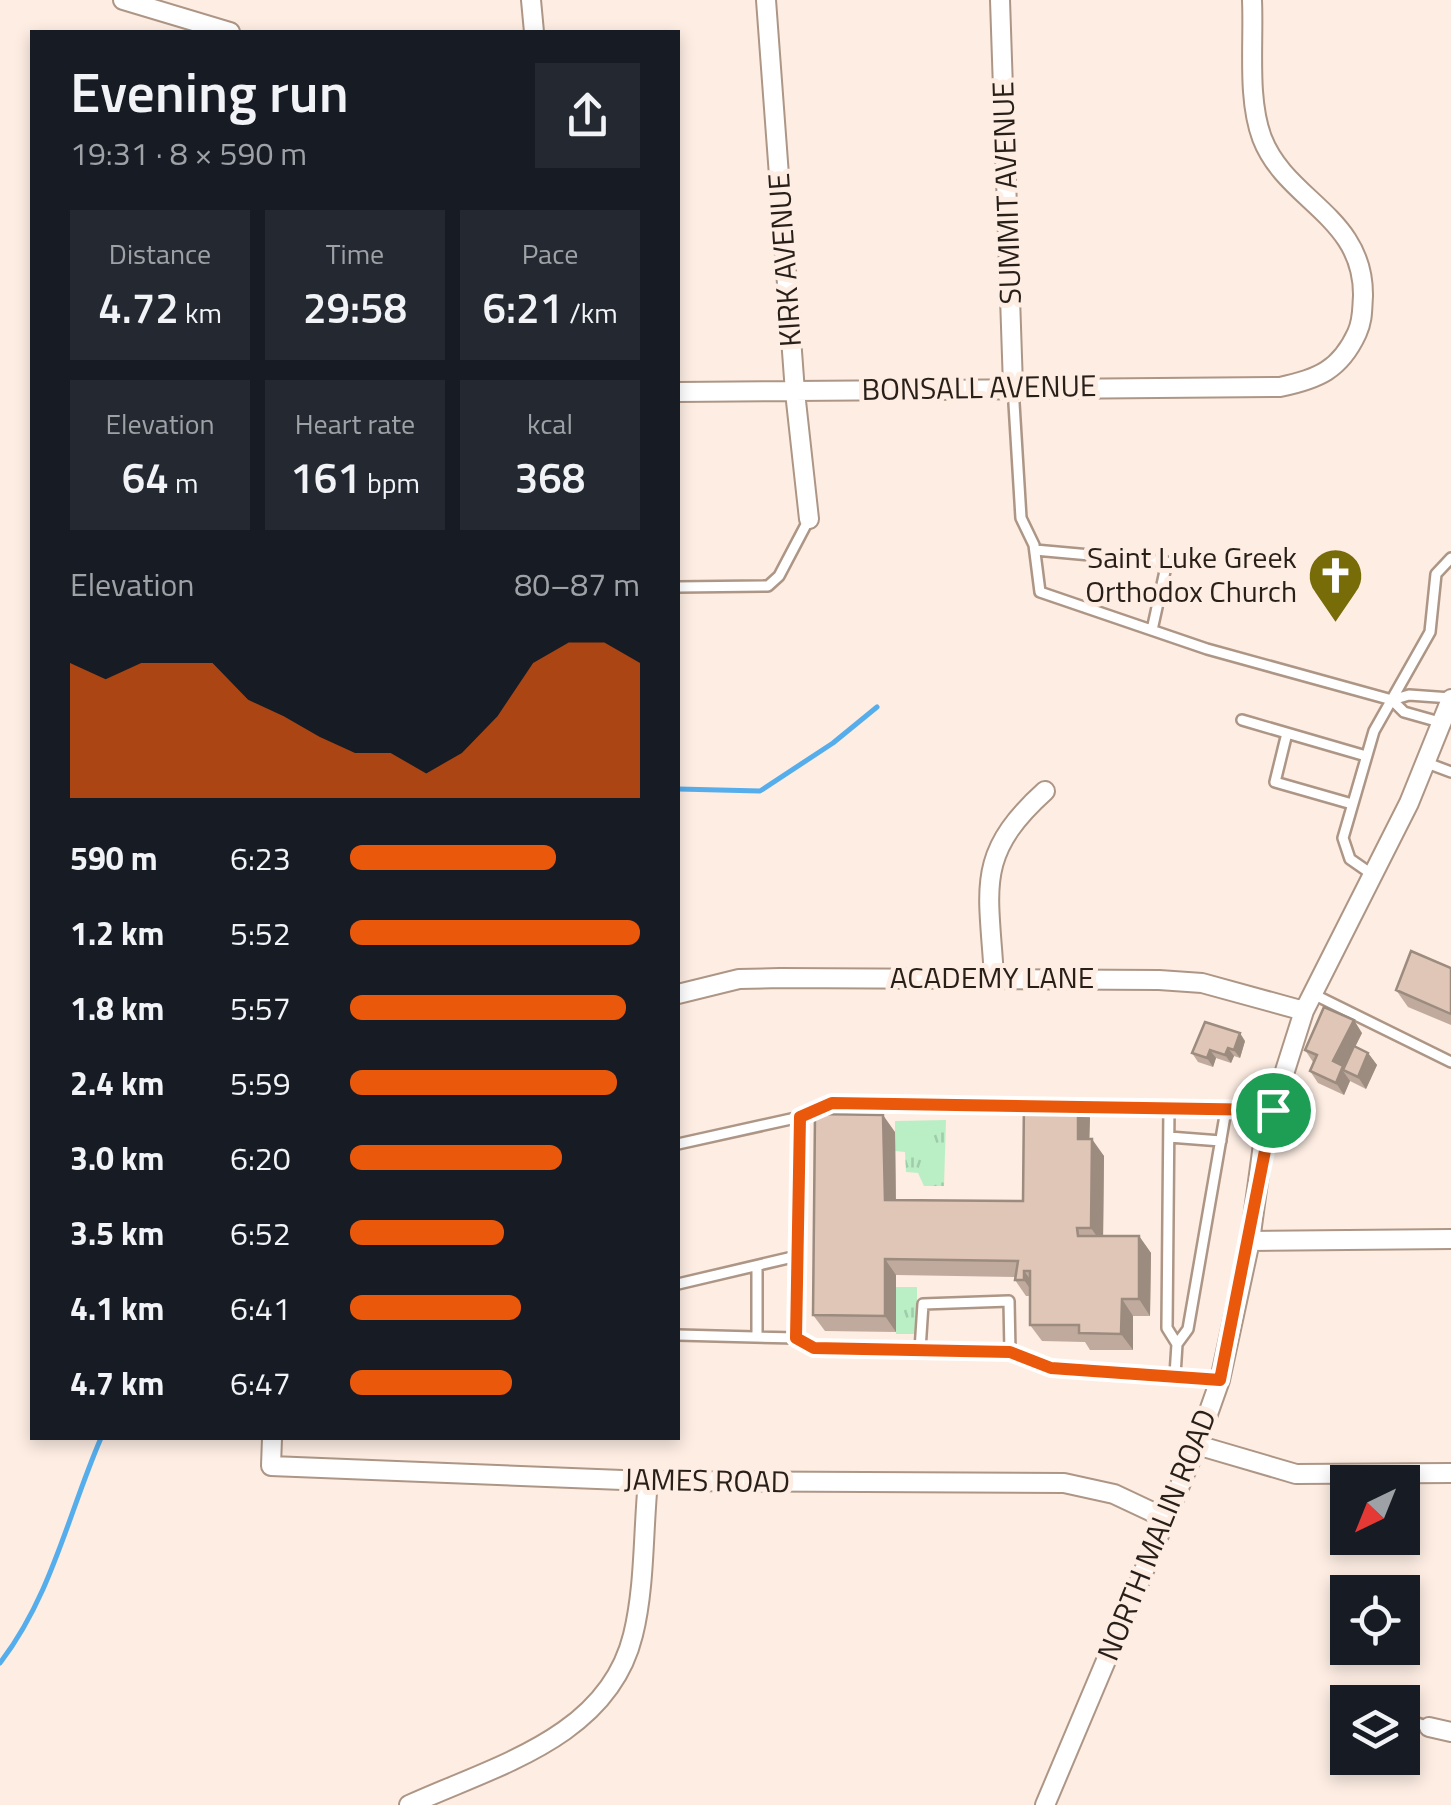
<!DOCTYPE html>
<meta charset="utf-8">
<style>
body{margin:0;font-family:"Titillium Web",sans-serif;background:#242831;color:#f1f3f6;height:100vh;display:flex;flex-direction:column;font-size:38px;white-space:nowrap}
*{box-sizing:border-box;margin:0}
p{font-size:32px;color:#9ea1a6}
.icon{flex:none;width:55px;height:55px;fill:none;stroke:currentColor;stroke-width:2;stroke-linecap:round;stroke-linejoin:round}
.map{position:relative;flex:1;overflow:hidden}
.details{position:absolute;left:30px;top:30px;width:650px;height:1410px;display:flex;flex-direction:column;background:#171b24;border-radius:0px;box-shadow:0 5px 15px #0003}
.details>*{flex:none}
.needle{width:65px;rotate:223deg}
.fabs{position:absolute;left:1330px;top:1465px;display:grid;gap:20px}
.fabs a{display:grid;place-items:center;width:90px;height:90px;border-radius:0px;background:#171b24;box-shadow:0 5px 15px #0003;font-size:50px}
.pin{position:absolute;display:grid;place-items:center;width:85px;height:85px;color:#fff;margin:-42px;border:5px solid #fff;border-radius:50%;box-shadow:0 2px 10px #0007}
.round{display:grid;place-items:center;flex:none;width:105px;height:105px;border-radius:0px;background:#242831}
.overview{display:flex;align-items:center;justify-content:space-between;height:170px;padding:0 40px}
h1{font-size:55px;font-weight:600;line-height:75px}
.figures{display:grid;grid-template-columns:repeat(3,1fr);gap:15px;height:170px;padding:10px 40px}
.figures div{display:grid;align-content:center;border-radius:0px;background:#242831;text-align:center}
.figures b{font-size:42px;font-weight:600}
.figures small{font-size:28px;font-weight:400}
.figures p{font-size:28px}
.chart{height:280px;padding:20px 40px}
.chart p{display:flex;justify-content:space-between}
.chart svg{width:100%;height:180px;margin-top:10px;fill:#ea580c;opacity:.7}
ul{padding:0 40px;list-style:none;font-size:32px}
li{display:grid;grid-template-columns:160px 120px 1fr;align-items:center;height:75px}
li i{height:25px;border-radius:12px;background:#ea580c}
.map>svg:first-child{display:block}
.park{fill:url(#park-tufts)}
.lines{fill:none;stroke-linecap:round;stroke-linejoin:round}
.stream{stroke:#56adeb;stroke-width:5}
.service-casing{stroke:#ad9686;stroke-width:14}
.minor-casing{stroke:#ad9686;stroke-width:22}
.service{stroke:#fff;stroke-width:9}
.minor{stroke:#fff;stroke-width:18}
.wall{fill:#c0aa9d}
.shaded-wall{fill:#9c8b7f}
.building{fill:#dfc6b6;stroke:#9c8b7f;stroke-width:2.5}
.route-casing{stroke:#fff;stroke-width:20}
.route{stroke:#ea580c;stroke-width:12}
.labels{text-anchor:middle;stroke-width:10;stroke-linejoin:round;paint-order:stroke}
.street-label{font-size:30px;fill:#281f19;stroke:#fdede3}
.poi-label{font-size:30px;fill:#281f19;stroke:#fdede3;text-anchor:end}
</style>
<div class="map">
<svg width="1451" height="1805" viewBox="0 0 1451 1805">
<defs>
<pattern id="park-tufts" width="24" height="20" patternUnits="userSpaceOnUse" patternTransform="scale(2.5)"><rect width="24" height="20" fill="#baefc6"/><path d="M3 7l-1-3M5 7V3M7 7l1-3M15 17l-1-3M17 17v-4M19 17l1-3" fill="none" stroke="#a0ccaa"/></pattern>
</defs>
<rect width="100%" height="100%" fill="#fdede3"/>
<path class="park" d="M 946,1120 L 944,1186 L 924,1186 L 918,1173 L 906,1172 L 905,1152 L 895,1151 L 895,1121 Z
M 896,1287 L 917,1287 L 917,1334 L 896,1334 Z"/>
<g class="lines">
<path class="stream" d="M 678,789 L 760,791 L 833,743 L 877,707
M 0,1663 C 52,1595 68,1514 101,1438"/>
<defs>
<path id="service" d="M 1013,387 L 1021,518 L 1034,545 L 1040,592 L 1207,649 L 1392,700
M 1035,550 L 1167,562 L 1152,630
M 678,587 L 768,586 L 779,576 L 809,519
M 1242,720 L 1366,756
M 1443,723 L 1404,712 L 1392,700 L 1409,695 L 1451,698
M 1287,733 L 1275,782 L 1352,804
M 1427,763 L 1451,772
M 1373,875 L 1350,859 L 1343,838 L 1374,731 L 1430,632 L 1436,574 L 1451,558
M 1313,994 L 1451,1062
M 1074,1105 L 1273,1110
M 1169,1106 L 1167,1328 L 1177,1344 L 1175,1375
M 1169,1137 L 1221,1141
M 678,1144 L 800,1117 L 832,1103 L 1034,1105
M 757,1266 L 757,1337
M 678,1284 L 797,1256
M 678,1335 L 796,1338 L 814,1348 L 1010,1352 L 1051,1369 L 1220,1380
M 796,1338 L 800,1117
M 1177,1344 L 1188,1329 L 1226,1110
M 920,1350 L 923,1304 L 1009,1301 L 1010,1352
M 1364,1701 L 1366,1702
M 1402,1718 L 1429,1727"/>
<path id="minor" d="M 123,0 L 230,32
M 531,0 L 534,32
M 766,0 L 795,392 L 809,519
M 1000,0 L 1013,386
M 678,392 L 1280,387 C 1318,379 1340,370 1357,333 C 1363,320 1362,309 1363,296 C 1364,216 1286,201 1262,138 C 1247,98 1254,43 1252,0
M 994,977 C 989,889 974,855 1045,791
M 678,994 L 739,979 L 780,978 L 1159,980 L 1202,983 L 1304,1011
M 1250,1241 L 1451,1239
M 272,1438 L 271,1466 L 648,1481 L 1064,1483 L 1114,1494 L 1165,1518
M 1197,1445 L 1296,1474 L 1451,1473
M 1429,1727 L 1451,1732
M 409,1805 C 494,1766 608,1738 633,1635 C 645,1587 643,1531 648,1481
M 1045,1805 L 1197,1445 L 1220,1380 L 1250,1241 L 1264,1137 L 1304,1011 L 1409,803 L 1451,699"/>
</defs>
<use href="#service" class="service-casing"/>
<use href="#minor" class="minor-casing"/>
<use href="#service" class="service"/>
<use href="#minor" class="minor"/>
</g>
<path class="wall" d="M 1451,968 L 1451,1025 L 1408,1007 L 1396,990 Z
M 1362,1033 L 1355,1047 L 1368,1053 L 1377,1065 L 1366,1089 L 1350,1081 L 1344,1095 L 1318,1083 L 1310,1071 L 1313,1062 L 1305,1050 Z
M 1245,1041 L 1240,1058 L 1234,1056 L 1231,1063 L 1216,1058 L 1213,1067 L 1198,1062 L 1192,1053 Z
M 1090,1116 L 1089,1139 L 1104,1156 L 1103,1236 L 1139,1236 L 1151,1253 L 1150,1316 L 1133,1316 L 1133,1350 L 1090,1350 L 1085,1342 L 1042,1341 L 1030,1325 L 1030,1296 L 1026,1296 L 1015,1280 L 1015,1277 L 896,1275 L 896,1332 L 825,1331 L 813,1315 L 895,1132 L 896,1201 L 1023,1201 Z"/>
<path class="shaded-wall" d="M 1354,1020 L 1362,1033 L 1343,1071 L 1350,1081 L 1344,1095 L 1336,1083 L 1333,1061 Z
M 1240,1033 L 1245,1041 L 1240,1058 L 1234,1050 Z
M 1228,1048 L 1234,1056 L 1231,1063 L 1225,1055 Z
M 1210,1050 L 1216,1058 L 1213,1067 L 1207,1058 Z
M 1368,1053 L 1377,1065 L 1366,1089 L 1358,1077 Z
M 1078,1099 L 1090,1116 L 1089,1156 L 1078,1139 Z
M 883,1115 L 895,1132 L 896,1217 L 885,1200 Z
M 1092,1139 L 1104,1156 L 1103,1245 L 1091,1228 Z
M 1139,1236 L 1151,1253 L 1150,1316 L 1139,1299 Z
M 885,1259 L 896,1275 L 896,1332 L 885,1316 Z
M 1024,1271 L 1036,1287 L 1036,1297 L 1024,1280 Z
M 1122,1299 L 1133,1316 L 1133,1350 L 1121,1334 Z"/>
<path class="building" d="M 1411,951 L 1451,968 L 1451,1014 L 1396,990 Z
M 1324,1007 L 1354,1020 L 1333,1061 L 1343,1066 L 1336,1083 L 1310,1071 L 1317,1055 L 1305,1050 Z
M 1205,1022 L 1240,1033 L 1234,1050 L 1228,1048 L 1225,1055 L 1210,1050 L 1207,1058 L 1192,1053 Z
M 1354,1046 L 1368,1053 L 1358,1077 L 1343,1070 Z
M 1024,1099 L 1078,1099 L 1078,1139 L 1092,1139 L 1091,1228 L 1077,1228 L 1078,1236 L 1139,1236 L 1139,1299 L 1122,1299 L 1121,1334 L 1079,1333 L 1079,1325 L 1030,1325 L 1030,1271 L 1024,1271 L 1024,1280 L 1015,1280 L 1018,1261 L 885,1259 L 885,1316 L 813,1315 L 815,1114 L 883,1115 L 885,1200 L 1023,1201 Z"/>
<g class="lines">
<defs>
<path id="route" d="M 832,1103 L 1273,1110 L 1220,1380 L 1051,1368 L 1010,1352 L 814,1348 L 796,1338 L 800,1117 Z"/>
</defs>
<use href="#route" class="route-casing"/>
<use href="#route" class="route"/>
</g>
<defs>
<symbol id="church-pin" viewBox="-11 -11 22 30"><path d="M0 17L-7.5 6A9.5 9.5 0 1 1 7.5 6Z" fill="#776c08" stroke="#fdede3"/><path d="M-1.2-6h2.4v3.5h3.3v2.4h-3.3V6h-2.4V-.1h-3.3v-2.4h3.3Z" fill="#fff"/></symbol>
</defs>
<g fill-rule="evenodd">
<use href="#church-pin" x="1304" y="544" width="63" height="86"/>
</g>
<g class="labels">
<g class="street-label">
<text transform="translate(1007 193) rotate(-92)" y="10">SUMMIT AVENUE</text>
<text transform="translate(785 260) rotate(-94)" y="10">KIRK AVENUE</text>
<text transform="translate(979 388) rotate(-1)" y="10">BONSALL AVENUE</text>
<text x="992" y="988">ACADEMY LANE</text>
<text transform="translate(707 1481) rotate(1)" y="10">JAMES ROAD</text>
<text transform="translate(1157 1535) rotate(-68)" y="10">NORTH MALIN ROAD</text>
</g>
<g class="poi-label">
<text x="1297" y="568">Saint Luke Greek<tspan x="1297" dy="34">Orthodox Church</tspan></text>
</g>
</g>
</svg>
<div class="fabs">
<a><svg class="needle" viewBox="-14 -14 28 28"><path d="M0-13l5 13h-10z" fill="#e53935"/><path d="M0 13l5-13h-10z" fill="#9ea1a6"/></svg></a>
<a><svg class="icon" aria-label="locate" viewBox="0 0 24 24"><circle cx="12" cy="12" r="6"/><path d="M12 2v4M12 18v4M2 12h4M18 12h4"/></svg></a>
<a><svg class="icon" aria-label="layers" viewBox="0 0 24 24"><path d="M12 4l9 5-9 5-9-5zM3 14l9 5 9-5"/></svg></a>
</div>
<div class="pin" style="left:1273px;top:1110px;background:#1e9e55"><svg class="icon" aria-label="arrive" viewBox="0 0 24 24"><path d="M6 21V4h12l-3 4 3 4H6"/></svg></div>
<section class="details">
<div class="overview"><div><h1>Evening run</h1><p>19:31 · 8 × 590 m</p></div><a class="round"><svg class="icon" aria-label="share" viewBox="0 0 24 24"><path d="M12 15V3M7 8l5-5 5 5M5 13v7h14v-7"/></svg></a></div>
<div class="figures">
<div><p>Distance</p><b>4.72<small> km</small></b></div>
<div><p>Time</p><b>29:58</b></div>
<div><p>Pace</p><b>6:21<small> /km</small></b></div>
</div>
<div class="figures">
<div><p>Elevation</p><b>64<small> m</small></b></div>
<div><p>Heart rate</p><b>161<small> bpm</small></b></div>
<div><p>kcal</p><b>368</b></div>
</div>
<div class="chart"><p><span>Elevation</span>80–87 m</p>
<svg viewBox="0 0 160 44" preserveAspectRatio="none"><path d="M0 44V11L10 15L20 11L30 11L40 11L50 20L60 24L70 29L80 33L90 33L100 38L110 33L120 24L130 11L140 6L150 6L160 11V44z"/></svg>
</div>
<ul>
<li><b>590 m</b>6:23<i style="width:71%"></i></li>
<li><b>1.2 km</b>5:52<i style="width:100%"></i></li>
<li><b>1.8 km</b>5:57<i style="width:95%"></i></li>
<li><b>2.4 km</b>5:59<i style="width:92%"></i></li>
<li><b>3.0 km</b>6:20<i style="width:73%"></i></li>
<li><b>3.5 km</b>6:52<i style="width:53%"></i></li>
<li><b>4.1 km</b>6:41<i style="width:59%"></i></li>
<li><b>4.7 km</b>6:47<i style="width:56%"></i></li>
</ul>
</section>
</div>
